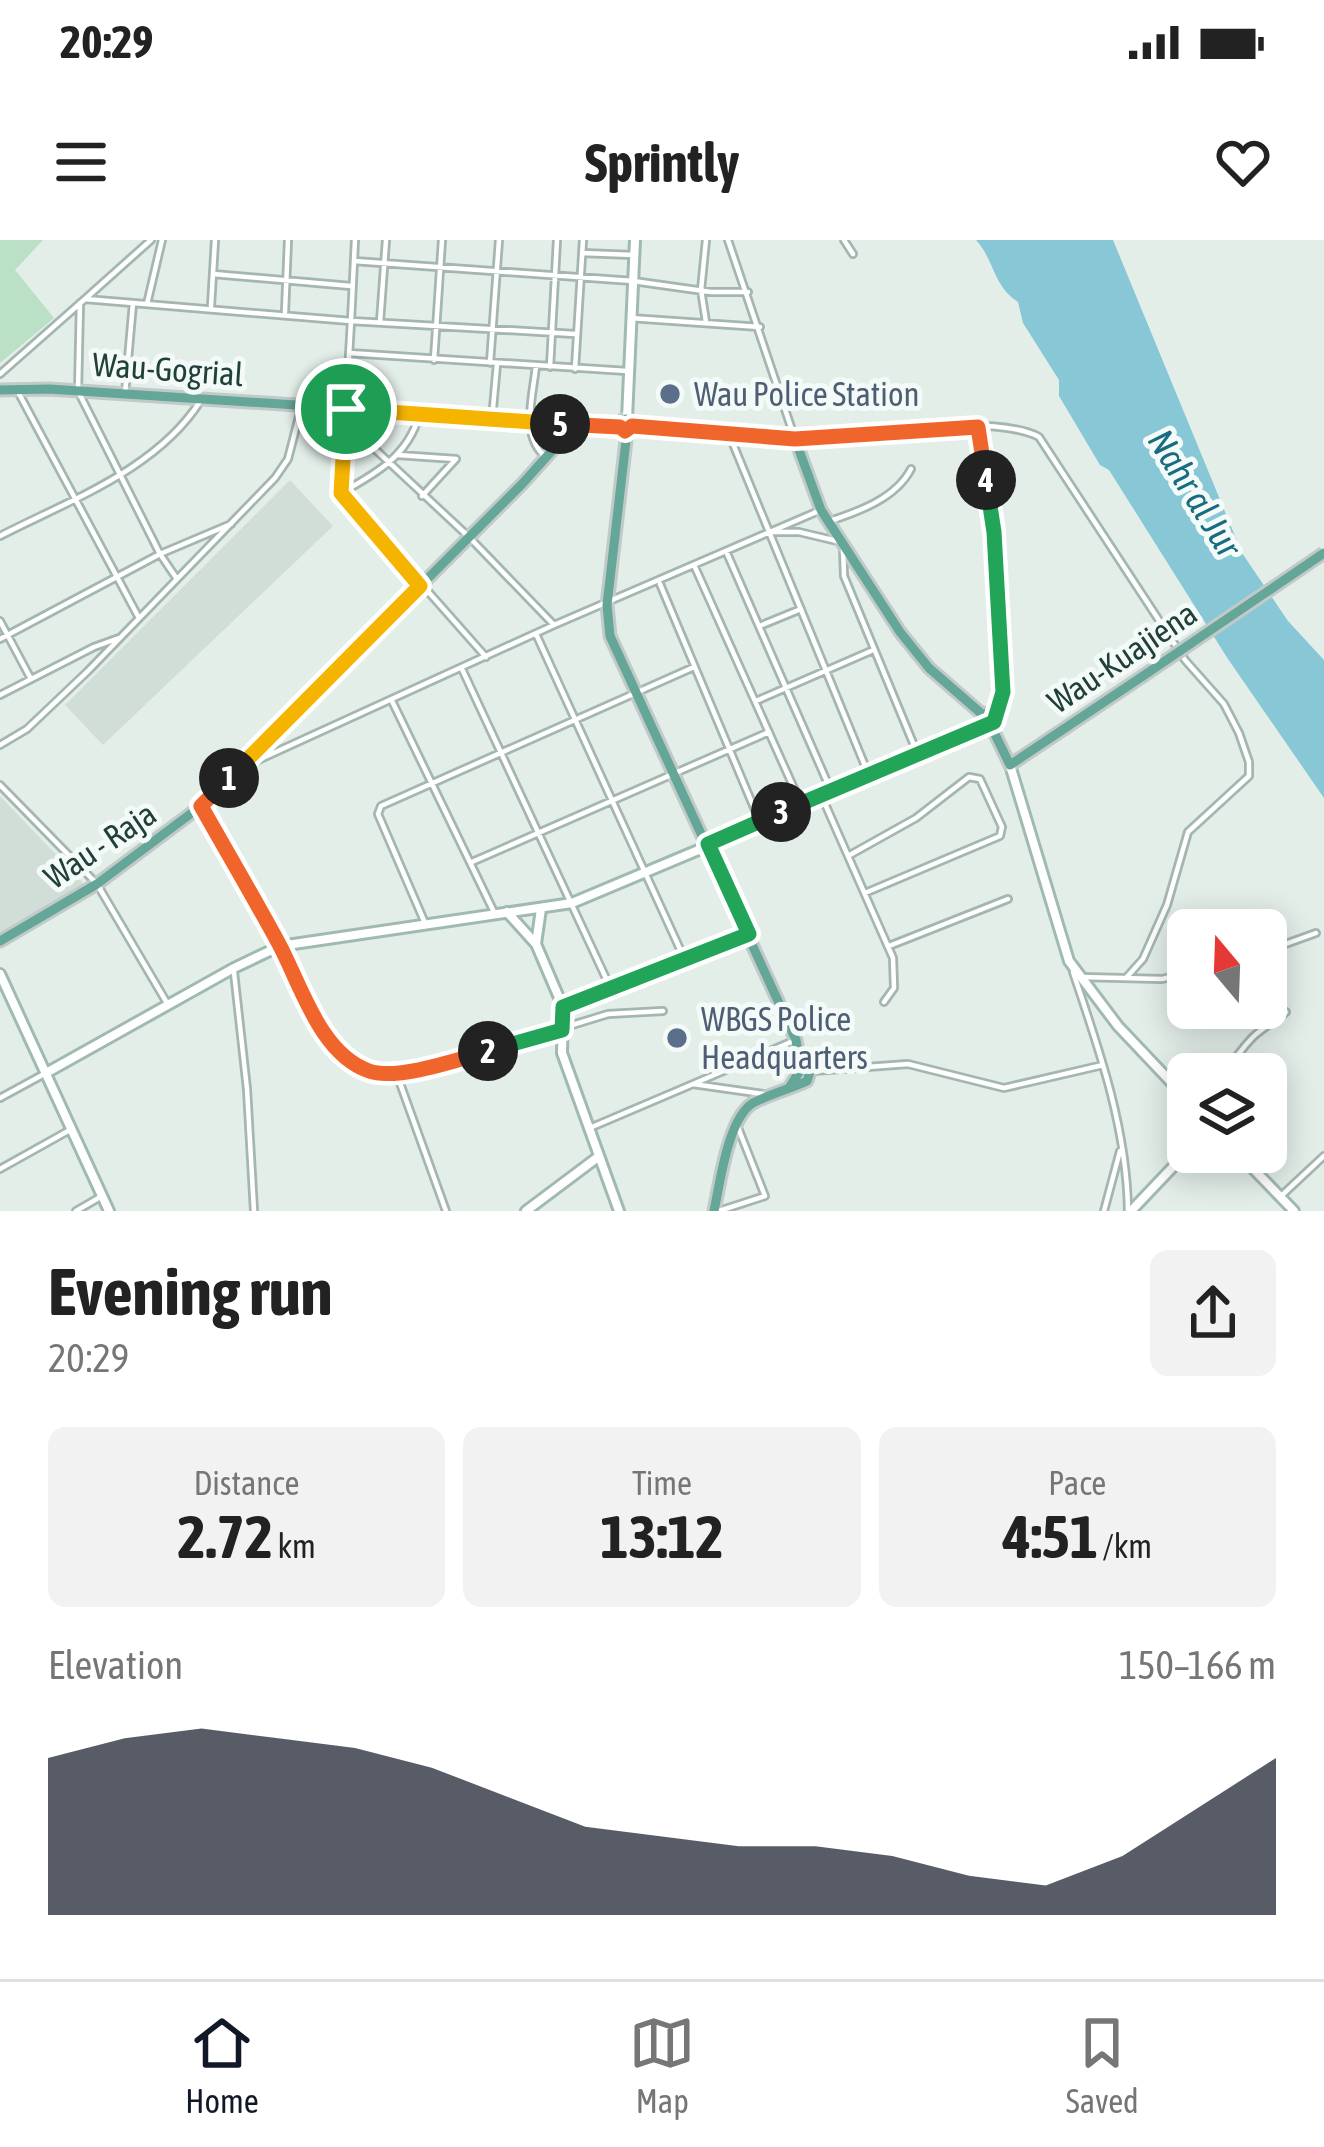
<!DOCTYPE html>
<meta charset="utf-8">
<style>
body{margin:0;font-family:"Asap Condensed",sans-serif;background:#f2f2f2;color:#222;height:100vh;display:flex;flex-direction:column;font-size:45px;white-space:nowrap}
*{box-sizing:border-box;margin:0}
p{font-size:39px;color:#767676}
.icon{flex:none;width:66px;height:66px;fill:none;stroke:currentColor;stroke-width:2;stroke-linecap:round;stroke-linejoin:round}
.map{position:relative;height:971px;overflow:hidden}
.sheet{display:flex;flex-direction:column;background:#fff;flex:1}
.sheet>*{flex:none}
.needle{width:78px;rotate:341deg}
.controls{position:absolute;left:1167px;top:669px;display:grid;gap:24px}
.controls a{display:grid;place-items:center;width:120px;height:120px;border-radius:18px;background:#fff;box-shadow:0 6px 30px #0003;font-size:60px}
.pin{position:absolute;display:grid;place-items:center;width:102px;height:102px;color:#fff;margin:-51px;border:6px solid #fff;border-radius:50%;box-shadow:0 3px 12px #0007}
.km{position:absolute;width:60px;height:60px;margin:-30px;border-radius:50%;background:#222;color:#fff;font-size:33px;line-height:60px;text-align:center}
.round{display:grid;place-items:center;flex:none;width:126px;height:126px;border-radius:18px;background:#f2f2f2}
.overview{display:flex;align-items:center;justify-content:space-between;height:204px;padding:0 48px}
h1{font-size:66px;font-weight:700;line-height:90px}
.figures{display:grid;grid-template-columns:repeat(3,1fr);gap:18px;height:204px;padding:12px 48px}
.figures div{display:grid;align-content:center;border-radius:18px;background:#f2f2f2;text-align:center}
.figures b{font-size:60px;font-weight:700}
.figures small{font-size:33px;font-weight:400}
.figures p{font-size:33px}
.chart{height:336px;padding:24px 48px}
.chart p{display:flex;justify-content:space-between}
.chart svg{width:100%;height:216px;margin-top:12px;fill:#111827;opacity:.7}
.status{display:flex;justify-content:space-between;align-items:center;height:84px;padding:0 60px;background:#fff;direction:ltr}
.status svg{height:33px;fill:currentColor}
header{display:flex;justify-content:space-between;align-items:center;height:156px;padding:0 48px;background:#fff;font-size:54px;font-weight:700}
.menu{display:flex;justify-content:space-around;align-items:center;height:168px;border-top:3px solid #e0e0e0;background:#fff;font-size:33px;color:#767676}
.menu a{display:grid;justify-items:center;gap:6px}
.menu .selected{color:#111827}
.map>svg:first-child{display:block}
.built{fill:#d1ded8}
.green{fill:#bae0c6}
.water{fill:#87c7d6}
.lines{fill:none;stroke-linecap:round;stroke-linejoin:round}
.street-casing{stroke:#a5b6b1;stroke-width:10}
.secondary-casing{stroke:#a0bab2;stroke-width:14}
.primary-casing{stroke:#c1cac8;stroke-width:15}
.street{stroke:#fff;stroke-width:4.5}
.secondary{stroke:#fff;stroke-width:8}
.primary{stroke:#64a697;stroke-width:9}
.primary-bridge-casing{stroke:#c1cac8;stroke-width:15;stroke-linecap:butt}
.primary-bridge{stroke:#64a697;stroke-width:9}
.split-1-casing{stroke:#fff;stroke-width:24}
.split-2-casing{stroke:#fff;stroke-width:24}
.split-3-casing{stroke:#fff;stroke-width:24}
.split-4-casing{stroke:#fff;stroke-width:24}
.split-5-casing{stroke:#fff;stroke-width:24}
.split-6-casing{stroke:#fff;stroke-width:24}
.split-1{stroke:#f5b400;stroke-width:15}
.split-2{stroke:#f0652b;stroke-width:15}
.split-3{stroke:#22a559;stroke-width:15}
.split-4{stroke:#22a559;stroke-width:15}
.split-5{stroke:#f0652b;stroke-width:15}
.split-6{stroke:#f5b400;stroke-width:15}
.service-dot{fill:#5c6f8a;stroke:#f4faf7;stroke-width:4.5}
.labels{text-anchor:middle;stroke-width:10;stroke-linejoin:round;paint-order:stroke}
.street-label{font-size:33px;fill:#214039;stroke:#f4faf7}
.service-label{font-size:33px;fill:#4e5e75;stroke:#f4faf7;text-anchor:start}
.water-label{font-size:36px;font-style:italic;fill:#176c80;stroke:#f4faf7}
</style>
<div class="status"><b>20:29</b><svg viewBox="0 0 49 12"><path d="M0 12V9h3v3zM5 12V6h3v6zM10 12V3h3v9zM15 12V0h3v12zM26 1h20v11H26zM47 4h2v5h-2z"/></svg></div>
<header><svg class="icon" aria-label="menu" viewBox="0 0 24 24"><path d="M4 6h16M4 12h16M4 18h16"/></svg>Sprintly<svg class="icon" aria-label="heart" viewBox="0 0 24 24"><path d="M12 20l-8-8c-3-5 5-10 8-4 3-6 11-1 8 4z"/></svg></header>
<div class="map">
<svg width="1324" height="971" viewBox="0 0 1324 971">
<rect width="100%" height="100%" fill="#e3eee9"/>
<path class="built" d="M 290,240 L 333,286 L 103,505 L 65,465 Z
M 0,556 L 84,644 L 0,694 Z"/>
<path class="green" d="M 0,0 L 43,0 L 15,30 L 54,78 L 0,123 Z"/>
<path class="water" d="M 976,0 L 1113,0 L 1242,313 L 1288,381 L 1324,420 L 1324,558 L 1228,419 L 1109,230 L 1100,225 L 1059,156 L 1059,140 L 1023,83 L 1018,62 C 993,46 994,19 976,0 Z"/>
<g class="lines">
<defs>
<path id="street" d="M 355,0 L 351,81 L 575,94
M 706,0 L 701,50 L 706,82
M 728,0 L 795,199 C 850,195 994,172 1039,197 L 1185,420 L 1224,464 L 1239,493 L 1249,522 L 1249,536 L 1188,592 L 1167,665 L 1143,719 L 1126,738
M 844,0 L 853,14
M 582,13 L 634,15
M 354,21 L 633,41 L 711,52 L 748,52
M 213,34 L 351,46
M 85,59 L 151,0
M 80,63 L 78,151 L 160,314 L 177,339
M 147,64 L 162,0
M 211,66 L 215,0
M 285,72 L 288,0
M 630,78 L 760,87
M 380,82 L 386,0
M 349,113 L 627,131
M 434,120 L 442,0
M 490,123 L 499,0
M 536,126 C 533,155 520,197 546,217
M 550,127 L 557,0
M 575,129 L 583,0
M 0,134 L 85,59 L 133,63
M 17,150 L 139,378
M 125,154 L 133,63 L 351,81 L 341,253 L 486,417
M 492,179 L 497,124
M 348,184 L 469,297 L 554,385
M 978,187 L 994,292 L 1002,435 L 1001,462 L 994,478
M 729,194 L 870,538
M 398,215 L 456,219
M 341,253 C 375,234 407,217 419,176
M 422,256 L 456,219
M 830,281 C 860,271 896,258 911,229
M 772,292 L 799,292 L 837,301
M 0,296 C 70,260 158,229 201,160
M 843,308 L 844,336 L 918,515
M 726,311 L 832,553
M 694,325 L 801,564
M 660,344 L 760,582
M 0,381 L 31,439
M 762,385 L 801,369
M 536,394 L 685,720
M 0,399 L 160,314 L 231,284
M 462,429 L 611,749
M 0,455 L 94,407 L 119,398
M 392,461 L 494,672
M 756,461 L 871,411
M 0,505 L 27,489 L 88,431 L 275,238 L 288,219 L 302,165
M 245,526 L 554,385 L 821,270
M 0,545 L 97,644 L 167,763
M 822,557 L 893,718 L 894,748 L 884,762
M 201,566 L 316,778 L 348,817 L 373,833 L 424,827 L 477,814 L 608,774 L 663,771
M 848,616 L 916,578 L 969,537 L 980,539 L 1002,587 L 1000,596 L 865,653
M 472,622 L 769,492
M 425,683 L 378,574 L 381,566 L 694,427
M 889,706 L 1008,659
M 1266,711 L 1316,693
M 234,732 L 247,849 L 254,971
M 1073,732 C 1099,809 1127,889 1128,971
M 1081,737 L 1162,739 L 1188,733
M 563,767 L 748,695
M 813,831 L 908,824 L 1004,848 L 1103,825
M 396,832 L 446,971
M 1202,834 C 1240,824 1229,822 1252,798 C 1261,789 1275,781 1286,772
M 693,844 L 793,801
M 0,858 L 46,833
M 592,887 L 693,844 L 763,854
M 0,929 L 68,891
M 1280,957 L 1324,916
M 76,971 L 102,956
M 719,971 L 765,956 L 737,885
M 1104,971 L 1120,911"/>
<path id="secondary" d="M 627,179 L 635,0
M 1010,525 L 1069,721 L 1118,786 L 1188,860
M 541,669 L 536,704 L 563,767 L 562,813 L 619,971
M 507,672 L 535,703
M 0,734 L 109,971
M 46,833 L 234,728 L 280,706 L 572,663 L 870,538 L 983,485
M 1237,912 L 1294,971
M 526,971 L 598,917
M 1131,971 L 1188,911"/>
<path id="primary" d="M 0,150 L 49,149 L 620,186
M620 185a6 6 0 1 1 12 0a6 6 0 1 1-12 0Z
M 633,186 L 795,199 L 821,270 L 900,392 L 929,428 L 983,475
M 627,192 L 607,365 L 610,396 L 796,800 L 801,829 L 789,848
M981 480a7 7 0 1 1 14 0a7 7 0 1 1-14 0Z
M 991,486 L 1010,525 L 1143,436
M 0,701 L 97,644 L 201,566 L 523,243 L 575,185
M 714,971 C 720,943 728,878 753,863 C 770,854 790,849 807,841 L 812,826 L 802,814"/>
</defs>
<use href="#street" class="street-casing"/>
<use href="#secondary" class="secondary-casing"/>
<use href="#primary" class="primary-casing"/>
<use href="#street" class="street"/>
<use href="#secondary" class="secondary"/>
<use href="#primary" class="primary"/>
<defs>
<path id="primary-bridge" d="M 1143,436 L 1324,313"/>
</defs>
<use href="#primary-bridge" class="primary-bridge-casing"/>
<use href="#primary-bridge" class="primary-bridge"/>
</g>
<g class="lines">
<defs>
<path id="split-1" d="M 229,538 L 420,346 L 341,253 L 346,169"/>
<path id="split-2" d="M 229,538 L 201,566 C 227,612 254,658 279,704 C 301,745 320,814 369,831 C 397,841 460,819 488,811"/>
<path id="split-3" d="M 488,811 L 562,790 L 563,767 L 749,694 L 708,604 L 781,572"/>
<path id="split-4" d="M 781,572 L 994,482 L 1003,452 L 1002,435 L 994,292 L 986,240"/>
<path id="split-5" d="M 560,184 L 620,187 L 625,191 L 632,186 L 795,199 L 978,187 L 986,240"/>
<path id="split-6" d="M 346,169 L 560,184"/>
</defs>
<use href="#split-1" class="split-1-casing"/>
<use href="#split-2" class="split-2-casing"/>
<use href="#split-3" class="split-3-casing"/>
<use href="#split-4" class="split-4-casing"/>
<use href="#split-5" class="split-5-casing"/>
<use href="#split-6" class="split-6-casing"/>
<use href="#split-1" class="split-1"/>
<use href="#split-2" class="split-2"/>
<use href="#split-3" class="split-3"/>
<use href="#split-4" class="split-4"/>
<use href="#split-5" class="split-5"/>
<use href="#split-6" class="split-6"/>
</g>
<g class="service-dot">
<circle cx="670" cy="154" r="12"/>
<circle cx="677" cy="798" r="12"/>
</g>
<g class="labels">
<g class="street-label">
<text transform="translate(168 129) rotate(4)" y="12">Wau-Gogrial</text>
<text transform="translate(1122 417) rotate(-34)" y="12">Wau-Kuajiena</text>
<text transform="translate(100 605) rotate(-34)" y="12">Wau - Raja</text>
</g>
<g class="service-label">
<text x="694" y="166">Wau Police Station</text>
<text x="701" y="791">WBGS Police<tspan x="701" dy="38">Headquarters</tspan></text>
</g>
<g class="water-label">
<text transform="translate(1195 253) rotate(58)" y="13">Nahr al Jur</text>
</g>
</g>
</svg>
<div class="controls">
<a><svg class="needle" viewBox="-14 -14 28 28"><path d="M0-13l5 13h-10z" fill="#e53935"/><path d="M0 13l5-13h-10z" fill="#767676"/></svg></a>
<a><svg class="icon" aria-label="layers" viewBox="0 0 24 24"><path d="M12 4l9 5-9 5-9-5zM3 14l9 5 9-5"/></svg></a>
</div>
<div class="pin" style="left:346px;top:169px;background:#1e9e55"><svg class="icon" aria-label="arrive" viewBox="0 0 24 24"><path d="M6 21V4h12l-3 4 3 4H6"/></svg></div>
<b class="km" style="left:229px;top:538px">1</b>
<b class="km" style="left:488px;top:811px">2</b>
<b class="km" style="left:781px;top:572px">3</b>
<b class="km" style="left:986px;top:240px">4</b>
<b class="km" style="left:560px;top:184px">5</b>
</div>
<section class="sheet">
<div class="overview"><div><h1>Evening run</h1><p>20:29</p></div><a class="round"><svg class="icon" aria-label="share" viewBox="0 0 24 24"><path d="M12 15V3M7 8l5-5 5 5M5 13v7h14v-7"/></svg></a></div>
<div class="figures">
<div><p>Distance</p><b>2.72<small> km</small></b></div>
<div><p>Time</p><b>13:12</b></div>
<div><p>Pace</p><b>4:51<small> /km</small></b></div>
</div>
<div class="chart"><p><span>Elevation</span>150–166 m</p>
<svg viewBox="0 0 160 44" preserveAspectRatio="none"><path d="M0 44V12L10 8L20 6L30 8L40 10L50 14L60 20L70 26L80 28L90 30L100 30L110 32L120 36L130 38L140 32L150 22L160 12V44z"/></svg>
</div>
</section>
<nav class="menu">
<a class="selected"><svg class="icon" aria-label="home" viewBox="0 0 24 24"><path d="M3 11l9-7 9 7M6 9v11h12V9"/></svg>Home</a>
<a><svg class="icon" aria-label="map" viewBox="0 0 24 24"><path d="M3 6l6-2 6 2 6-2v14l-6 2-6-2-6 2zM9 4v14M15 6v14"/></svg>Map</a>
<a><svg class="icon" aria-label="saved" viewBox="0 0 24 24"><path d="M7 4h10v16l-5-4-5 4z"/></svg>Saved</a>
</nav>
